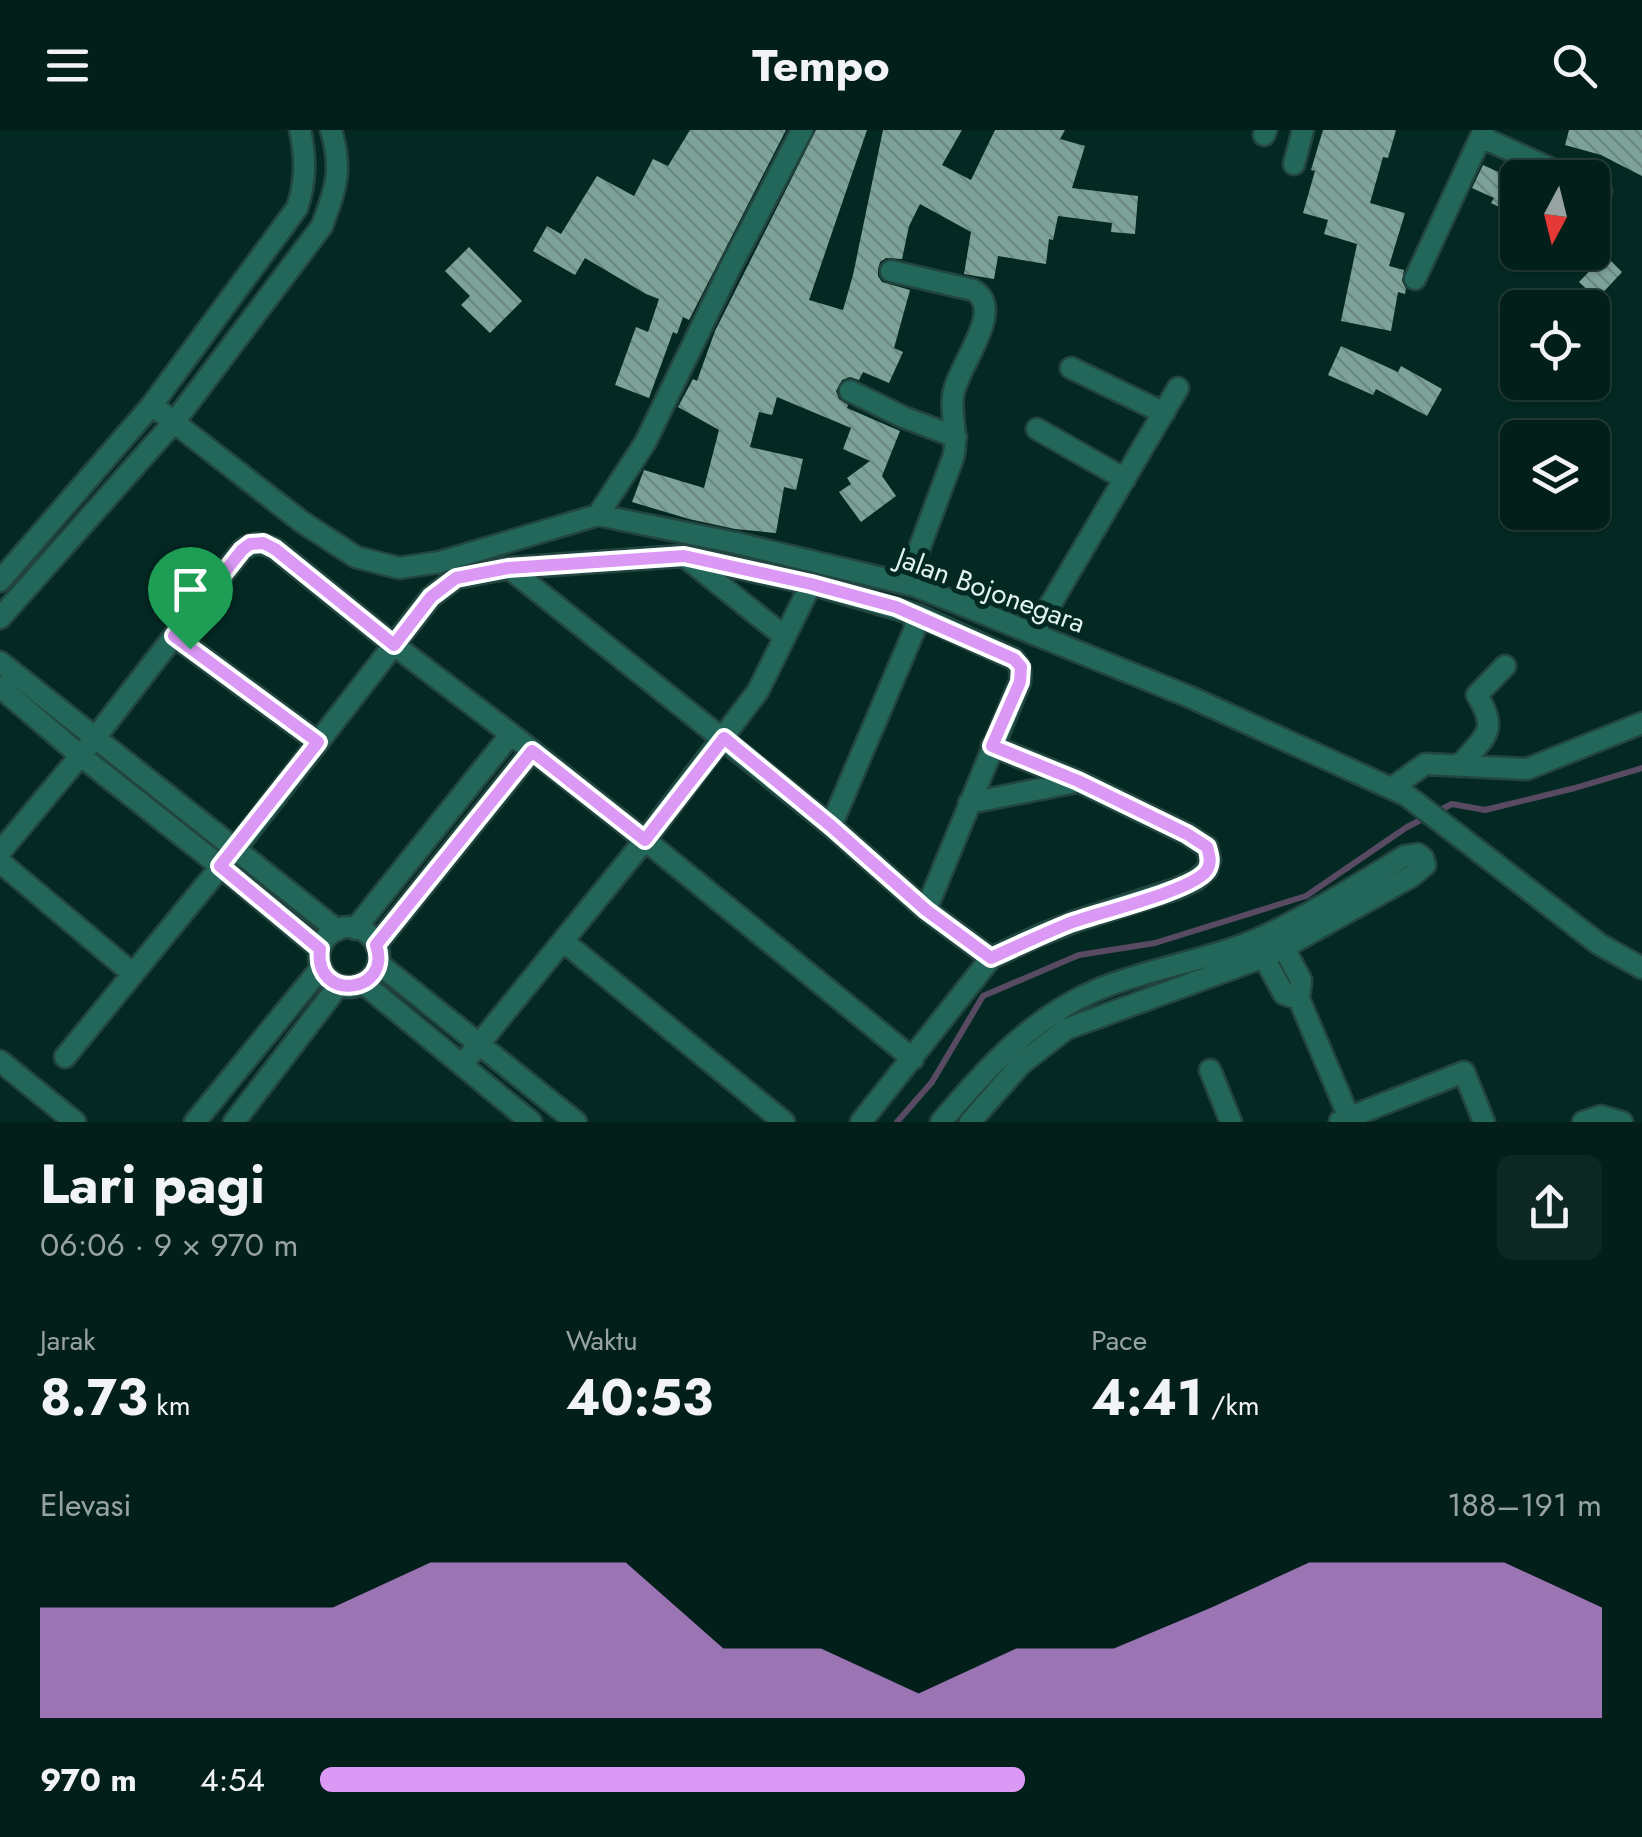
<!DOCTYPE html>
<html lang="id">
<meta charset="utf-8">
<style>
body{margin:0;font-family:Jost,sans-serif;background:#0d2723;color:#f1f3f6;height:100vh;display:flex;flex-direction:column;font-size:38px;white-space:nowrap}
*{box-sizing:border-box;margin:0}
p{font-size:32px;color:#97a2a2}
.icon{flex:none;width:55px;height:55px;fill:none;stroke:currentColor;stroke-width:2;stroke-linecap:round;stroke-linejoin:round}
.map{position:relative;height:992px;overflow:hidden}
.drawer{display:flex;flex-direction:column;background:#031f1a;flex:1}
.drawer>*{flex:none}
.needle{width:65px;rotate:187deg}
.buttons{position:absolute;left:1500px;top:30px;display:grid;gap:20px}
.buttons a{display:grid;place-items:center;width:110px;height:110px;border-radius:15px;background:#031f1a;box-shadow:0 2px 8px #0004,0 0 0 2px #243d39;font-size:50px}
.pin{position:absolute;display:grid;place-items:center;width:85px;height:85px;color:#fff;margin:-102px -42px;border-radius:50% 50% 50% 0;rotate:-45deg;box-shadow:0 0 10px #0007}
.pin .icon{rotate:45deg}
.round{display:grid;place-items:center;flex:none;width:105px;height:105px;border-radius:15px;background:#0d2723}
.overview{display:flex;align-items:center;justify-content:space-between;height:170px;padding:0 40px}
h1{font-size:55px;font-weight:700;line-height:75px}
.stats{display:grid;grid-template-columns:repeat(3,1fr);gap:15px;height:170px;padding:10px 40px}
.stats div{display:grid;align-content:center}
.stats b{font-size:50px;font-weight:700}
.stats small{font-size:28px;font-weight:400}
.stats p{font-size:28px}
.chart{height:280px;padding:20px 40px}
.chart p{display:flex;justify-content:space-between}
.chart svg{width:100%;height:180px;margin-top:10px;fill:#db99f5;opacity:.7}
ul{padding:0 40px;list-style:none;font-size:32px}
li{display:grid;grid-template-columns:160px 120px 1fr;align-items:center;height:75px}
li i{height:25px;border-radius:12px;background:#db99f5}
header{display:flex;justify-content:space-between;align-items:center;height:130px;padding:0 40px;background:#031f1a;font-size:45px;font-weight:700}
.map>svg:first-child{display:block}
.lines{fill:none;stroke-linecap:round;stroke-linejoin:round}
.stream{stroke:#574a62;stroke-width:6}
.building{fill:url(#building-back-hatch)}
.street-casing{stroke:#234540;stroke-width:25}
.street{stroke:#22675a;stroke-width:20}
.route-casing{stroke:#fff;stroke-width:20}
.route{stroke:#db99f5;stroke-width:12}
.labels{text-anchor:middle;stroke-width:10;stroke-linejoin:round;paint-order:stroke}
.street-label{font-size:28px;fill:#e1f4ef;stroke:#042923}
</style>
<header><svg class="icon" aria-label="menu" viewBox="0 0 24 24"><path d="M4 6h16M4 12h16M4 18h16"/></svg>Tempo<svg class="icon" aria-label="search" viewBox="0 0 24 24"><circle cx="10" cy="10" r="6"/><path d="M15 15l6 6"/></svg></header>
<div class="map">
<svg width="1642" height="992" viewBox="0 0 1642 992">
<defs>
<pattern id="building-back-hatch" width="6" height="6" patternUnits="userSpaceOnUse" patternTransform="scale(2.5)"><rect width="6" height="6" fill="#7da399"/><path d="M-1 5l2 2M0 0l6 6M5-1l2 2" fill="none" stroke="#6c8881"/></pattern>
</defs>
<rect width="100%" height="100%" fill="#042923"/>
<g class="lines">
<path class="stream" d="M 897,992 L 932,952 L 983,866 L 1079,825 L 1155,813 L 1306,766 L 1407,697 L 1452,674 L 1485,680 L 1575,658 L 1642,638"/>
</g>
<path class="building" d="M 690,0 L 786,0 L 689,190 L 683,187 L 677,204 L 673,202 L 649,268 L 615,255 L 636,197 L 648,202 L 659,169 L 646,164 L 585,128 L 575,145 L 533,121 L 547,96 L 561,104 L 597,46 L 634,66 L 653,29 L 668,36 Z
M 816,0 L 867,0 L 809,170 L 843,180 L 853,145 L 883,0 L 962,0 L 942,35 L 971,50 L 995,0 L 1065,0 L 1060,9 L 1085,16 L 1072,58 L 1138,66 L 1135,104 L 1111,102 L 1112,93 L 1058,86 L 1053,110 L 1049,109 L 1046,134 L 998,126 L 994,149 L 964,144 L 971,102 L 920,74 L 909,96 L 902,129 L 886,128 L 880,132 L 878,139 L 878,146 L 882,152 L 910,160 L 894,218 L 903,222 L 889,253 L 863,242 L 859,250 L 850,247 L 842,250 L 836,261 L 839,269 L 848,275 L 847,278 L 900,301 L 882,346 L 896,366 L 861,392 L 839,362 L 851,354 L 847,348 L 870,331 L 843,319 L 851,298 L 777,267 L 772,285 L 759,282 L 750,317 L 803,329 L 796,360 L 784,357 L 776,403 L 735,399 L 689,389 L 632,372 L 644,340 L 704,358 L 719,300 L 678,277 L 693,249 L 697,251 L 715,201 Z
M 1323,0 L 1396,0 L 1388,28 L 1383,27 L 1370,73 L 1405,83 L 1389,136 L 1404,140 L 1402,151 L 1406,159 L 1405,164 L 1398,162 L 1391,201 L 1341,191 L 1357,114 L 1324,104 L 1328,90 L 1303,83 L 1315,41 L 1311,40 Z
M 1569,0 L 1642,0 L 1642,46 L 1601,25 L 1565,15 Z
M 1483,35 L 1505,45 L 1510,35 L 1518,39 L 1518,71 L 1512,83 L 1491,73 L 1494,68 L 1472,58 Z
M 469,117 L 522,171 L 490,203 L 461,175 L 470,166 L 445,141 Z
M 1605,125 L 1622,142 L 1597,169 L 1579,152 Z
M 1341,216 L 1398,242 L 1401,236 L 1442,259 L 1427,286 L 1376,259 L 1373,265 L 1328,245 Z"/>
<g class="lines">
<defs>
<path id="street" d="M 1264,5 L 1266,0
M 1481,7 L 1571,48
M 1294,34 L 1303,0
M 1592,57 L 1601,61
M 891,141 L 973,160 C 1007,180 957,235 953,266 C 950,287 959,306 953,328 L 906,454
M 1415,149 L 1484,0
M 1071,238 L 1164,283
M 850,261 L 903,287 L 956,307
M 152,275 L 302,392 L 356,427 L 399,438 L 440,432 L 598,385 L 736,413 L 915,456 L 1190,567 L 1406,665 L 1599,814 L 1642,838
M 1037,299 L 1125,349
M 598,385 L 645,313 L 731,136 L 802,0
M 689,430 L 785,507
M 509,438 L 831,696 L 926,780 L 991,828
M 0,451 L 152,275 L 297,78 C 306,52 306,28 300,0
M 917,485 L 1014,529 C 1021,537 1021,541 1020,552 L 926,780
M 0,488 L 175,291 L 322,96 C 336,57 343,41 331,0
M 1033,504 L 1178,258
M 174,506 L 242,420 C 254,411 263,413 275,419 L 394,515 L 511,604 L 645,710 L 913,929
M 0,532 L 337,800
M 0,557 L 81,626 L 220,736 L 320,819
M 1459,636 C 1484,607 1500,602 1477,565 L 1505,536
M 1392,658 L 1425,634 L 1527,639 L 1642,593
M 969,673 L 1076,652
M 0,722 L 95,608 L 174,506 L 318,612
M 0,732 L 132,843
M319 827a30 30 0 1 1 60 0a30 30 0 1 1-60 0Z
M 355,799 L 511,604
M 1278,807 L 1301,850 L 1299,869 L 1351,992
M 563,811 L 784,992
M 376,815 L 532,621
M 1258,817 L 1284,864 L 1299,869
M 378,833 L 576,992
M 363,853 L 531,992
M 65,927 L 236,718 L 431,467 L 456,448 L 509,438 L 683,426 L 811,454 L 917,485 L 914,501 L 831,696
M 0,931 L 75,992
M 462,935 L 645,710 L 758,561 L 811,454
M 1210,940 L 1231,992
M 1340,991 L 1464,942 L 1484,992
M 195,992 L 321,838
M 234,992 L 339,855
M 861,992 L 991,828 L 1038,806 L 1076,791 L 1176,759 L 1196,750 L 1207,740 L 1210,730 L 1207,717 L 1187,704 L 1078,651 L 992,616
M 941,992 C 985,940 1032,887 1097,860 C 1149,838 1207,831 1258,809 C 1307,787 1359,754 1405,726 L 1418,724 L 1423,728 L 1425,735 L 1412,746 L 1283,818 L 1264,827 L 1066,899 L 1021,934 L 970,992
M 1583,992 L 1601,986 L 1622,992"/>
</defs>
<use href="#street" class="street-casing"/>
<use href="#street" class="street"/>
</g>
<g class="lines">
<defs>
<path id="route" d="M 263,413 L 275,419 L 394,515 L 431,467 L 456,448 L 508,438 L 684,426 L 811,454 L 896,477 L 1014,529 L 1021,537 L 1020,552 L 992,616 L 1078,651 L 1187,704 L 1207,717 C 1209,724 1212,732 1207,740 C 1195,760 1097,783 1070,793 C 1043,804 1017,816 991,828 L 926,780 L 831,696 L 724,608 L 645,710 L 532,621 L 376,815 C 393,864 313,873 320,819 L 220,736 L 318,612 L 174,506 L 242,420 L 250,414 Z"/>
</defs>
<use href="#route" class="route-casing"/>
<use href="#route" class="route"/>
</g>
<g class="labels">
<g class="street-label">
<text transform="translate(991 460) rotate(20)" y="10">Jalan Bojonegara</text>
</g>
</g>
</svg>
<div class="buttons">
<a><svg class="needle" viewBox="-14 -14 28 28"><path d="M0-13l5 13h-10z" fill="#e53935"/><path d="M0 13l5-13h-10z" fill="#97a2a2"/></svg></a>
<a><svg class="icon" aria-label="locate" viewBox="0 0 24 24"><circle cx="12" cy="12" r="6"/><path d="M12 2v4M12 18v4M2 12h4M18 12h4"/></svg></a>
<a><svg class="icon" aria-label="layers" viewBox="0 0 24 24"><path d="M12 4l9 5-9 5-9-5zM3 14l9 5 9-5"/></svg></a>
</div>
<div class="pin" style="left:190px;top:519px;background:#1e9e55"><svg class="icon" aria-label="arrive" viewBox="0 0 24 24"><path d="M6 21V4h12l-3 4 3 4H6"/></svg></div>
</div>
<section class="drawer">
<div class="overview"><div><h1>Lari pagi</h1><p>06:06 · 9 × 970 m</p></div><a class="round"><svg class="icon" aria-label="share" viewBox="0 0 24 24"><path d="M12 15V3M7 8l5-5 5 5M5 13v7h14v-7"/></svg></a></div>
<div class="stats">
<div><p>Jarak</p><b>8.73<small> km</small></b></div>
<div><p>Waktu</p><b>40:53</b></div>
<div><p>Pace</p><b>4:41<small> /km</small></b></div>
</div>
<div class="chart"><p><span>Elevasi</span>188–191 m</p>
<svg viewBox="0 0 160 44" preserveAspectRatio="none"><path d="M0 44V17L10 17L20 17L30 17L40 6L50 6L60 6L70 27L80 27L90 38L100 27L110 27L120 17L130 6L140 6L150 6L160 17V44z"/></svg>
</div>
<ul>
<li><b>970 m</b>4:54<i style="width:55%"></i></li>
</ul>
</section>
